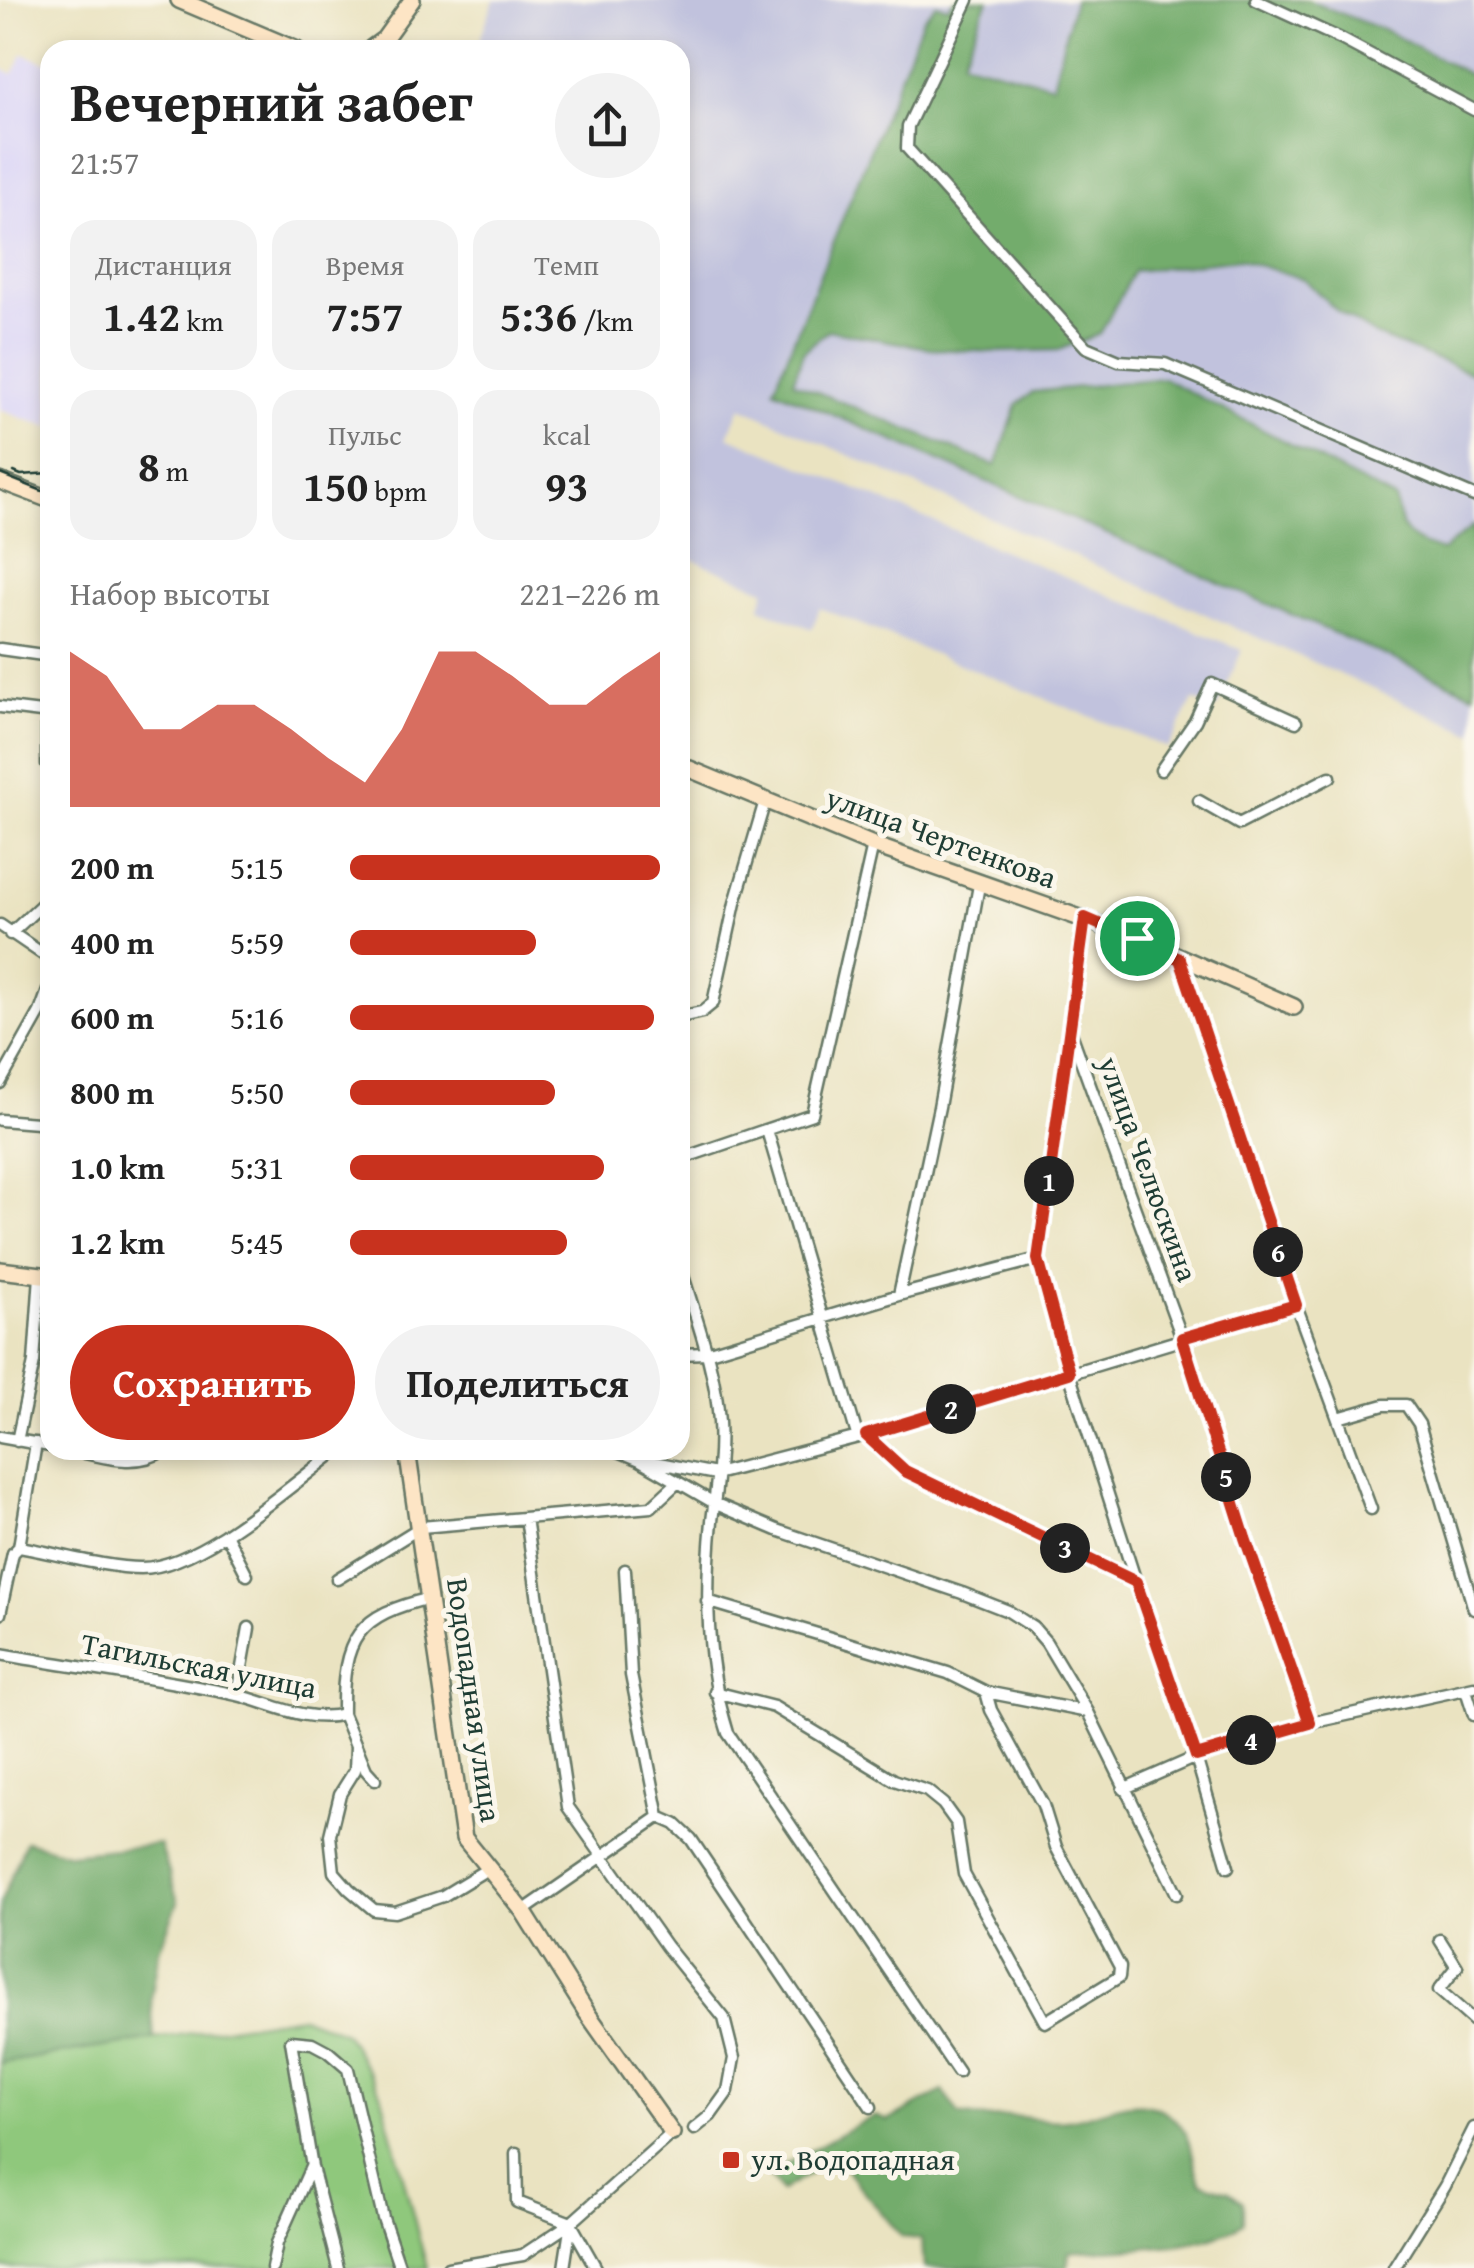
<!DOCTYPE html>
<html lang="ru">
<meta charset="utf-8">
<style>
body{margin:0;font-family:"Gentium Book Plus",serif;background:#f2f2f2;color:#222;height:100vh;display:flex;flex-direction:column;font-size:38px;white-space:nowrap}
*{box-sizing:border-box;margin:0}
p{font-size:32px;color:#767676}
.icon{flex:none;width:55px;height:55px;fill:none;stroke:currentColor;stroke-width:2;stroke-linecap:round;stroke-linejoin:round}
.map{position:relative;flex:1;overflow:hidden}
.drawer{position:absolute;left:40px;top:40px;width:650px;height:1420px;display:flex;flex-direction:column;background:#fff;border-radius:30px;box-shadow:0 5px 15px #0003}
.drawer>*{flex:none}
.pin{position:absolute;display:grid;place-items:center;width:85px;height:85px;color:#fff;margin:-42px;border:5px solid #fff;border-radius:50%;box-shadow:0 2px 10px #0007}
.km{position:absolute;width:50px;height:50px;margin:-25px;border-radius:50%;background:#222;color:#fff;font-size:28px;line-height:50px;text-align:center}
.round{display:grid;place-items:center;flex:none;width:105px;height:105px;border-radius:52px;background:#f2f2f2}
.headline{display:flex;align-items:center;justify-content:space-between;height:170px;padding:0 30px}
h1{font-size:55px;font-weight:700;line-height:75px}
.stats{display:grid;grid-template-columns:repeat(3,1fr);gap:15px;height:170px;padding:10px 30px}
.stats div{display:grid;align-content:center;border-radius:25px;background:#f2f2f2;text-align:center}
.stats b{font-size:42px;font-weight:700}
.stats small{font-size:28px;font-weight:400}
.stats p{font-size:28px}
.chart{height:280px;padding:20px 30px}
.chart p{display:flex;justify-content:space-between}
.chart svg{width:100%;height:180px;margin-top:10px;fill:#c8321e;opacity:.7}
.button{display:flex;gap:20px;margin-top:auto;padding:20px 30px}
.button a{flex:1;height:115px;border-radius:60px;background:#c8321e;color:#fff;font-size:40px;font-weight:700;line-height:115px;text-align:center}
.button a+a{background:#f2f2f2;color:#222}
ul{padding:0 30px;list-style:none;font-size:32px}
li{display:grid;grid-template-columns:160px 120px 1fr;align-items:center;height:75px}
li i{height:25px;border-radius:12px;background:#c8321e}
.map>svg:first-child{display:block}
.built{fill:#dbd6f7}
.industrial{fill:#c1c2dd}
.green{fill:#8fc87c;stroke:#578258;stroke-width:2.5}
.forest{fill:#73ac6c;stroke:#497450;stroke-width:2.5}
.lines{fill:none;stroke-linecap:round;stroke-linejoin:round}
.street-casing{stroke:#667765;stroke-width:15}
.secondary-casing{stroke:#667765;stroke-width:20}
.street{stroke:#fff;stroke-width:10}
.secondary{stroke:#fde5c5;stroke-width:15}
.tram{stroke:#1f3d34;stroke-width:2.5}
.route-casing{stroke:#fff;stroke-width:20}
.route{stroke:#c8321e;stroke-width:12}
.poi-dot{fill:#c8321e;stroke:#fbf7ec;stroke-width:4}
.labels{text-anchor:middle;stroke-width:10;stroke-linejoin:round;paint-order:stroke}
.street-label{font-size:30px;fill:#1f3d34;stroke:#fbf7ec}
.poi-label{font-size:30px;fill:#1f3d34;stroke:#fbf7ec;text-anchor:start}
</style>
<div class="map">
<svg width="1474" height="2268" viewBox="0 0 1474 2268">
<rect width="100%" height="100%" fill="#fbf7ec"/>
<filter id="ink" filterUnits="userSpaceOnUse"><feTurbulence type="fractalNoise" baseFrequency=".01" numOctaves="2"/><feDisplacementMap in="SourceGraphic" scale="20" xChannelSelector="R" yChannelSelector="G"/><feConvolveMatrix kernelMatrix="1 2 1 2 8 2 1 2 1" color-interpolation-filters="sRGB"/></filter>
<filter id="wash" filterUnits="userSpaceOnUse"><feTurbulence type="fractalNoise" baseFrequency=".0048" numOctaves="4" result="noise"/><feDisplacementMap in="SourceGraphic" scale="40" xChannelSelector="R" yChannelSelector="G"/><feGaussianBlur stdDeviation="2.25" result="paint"/><feColorMatrix in="noise" values="0 0 0 0 0 0 0 0 0 0 0 0 0 0 0 0 0 1.4 0 .05"/><feComposite in="paint" operator="in"/></filter>
<g filter="url(#wash)">
<rect width="100%" height="100%" fill="#eae3c1"/>
<path class="built" d="M 23,54 L 50,64 L 50,428 L 0,410 L 0,67 L 13,74 Z"/>
<path class="industrial" d="M 494,0 L 1474,0 L 1474,734 L 741,407 L 728,436 L 1242,650 L 1217,708 L 1193,700 L 1168,748 L 820,608 L 812,629 L 760,608 L 766,590 L 682,555 L 687,536 L 680,532 L 680,50 L 476,50 Z"/>
<path class="green" d="M 301,2016 L 345,2033 L 381,2093 L 427,2268 L 0,2268 L 0,2063 Z"/>
<path class="forest" d="M 954,0 L 988,0 L 962,61 L 1053,85 L 1074,0 L 1307,0 L 1388,32 L 1474,77 L 1474,374 L 1377,336 L 1336,310 L 1304,279 L 1238,259 L 1134,271 L 1100,334 L 1058,350 L 997,352 L 934,349 L 828,330 L 803,352 L 793,382 L 996,466 L 1017,405 L 1033,392 L 1163,378 L 1395,499 C 1401,535 1408,540 1442,551 L 1474,525 L 1474,694 L 774,389 L 923,19 L 936,4 L 948,7 Z
M 26,1841 L 70,1854 L 160,1844 L 178,1902 L 159,1950 L 151,1999 L 154,2039 L 0,2063 L 0,1904 Z
M 943,2091 L 959,2115 C 987,2121 996,2115 1020,2117 C 1035,2118 1052,2123 1067,2120 C 1110,2113 1144,2084 1181,2126 C 1195,2143 1191,2163 1201,2183 L 1228,2191 L 1243,2202 L 1243,2223 C 1200,2252 1121,2247 1069,2252 L 1067,2268 L 924,2268 L 922,2239 L 902,2237 L 836,2158 L 781,2191 L 768,2174 L 860,2123 L 876,2116 L 888,2121 Z"/>
</g>
<g filter="url(#ink)">
<g class="lines">
<defs>
<path id="street" d="M 968,0 L 908,126 L 907,148 L 1086,347 L 1119,361 L 1165,364 L 1474,496
M 1256,0 L 1341,39 L 1474,110
M 0,649 L 50,656
M 0,707 L 49,713
M 47,713 L 47,764 L 50,771
M 1161,770 L 1195,721 L 1212,684 L 1296,722
M 1199,801 L 1239,824 L 1330,777
M 1085,919 L 1038,1259 L 1069,1373 L 1136,1582 L 1193,1747 L 1228,1867
M 0,925 L 50,959
M 10,934 L 50,897
M 1179,959 L 1296,1305 L 1371,1509
M 680,1017 L 702,1012 L 713,1003 L 735,903 L 765,801
M 1071,1033 L 1182,1338 L 1245,1538 L 1310,1723
M 0,1083 L 40,1012 L 50,985
M 0,1120 L 50,1124
M 767,1130 L 857,1435
M 680,1159 L 812,1114 L 873,845
M 680,1266 C 695,1316 716,1369 719,1422 C 721,1455 716,1489 712,1521 C 705,1593 706,1664 728,1733 L 958,2072
M 899,1295 L 939,1107 L 979,885
M 680,1354 L 706,1353 L 899,1295 L 1038,1259
M 1338,1418 L 1384,1405 L 1406,1405 L 1419,1424 L 1474,1609
M 866,1435 L 905,1471 L 1135,1582
M 0,1437 L 50,1446
M 17,1441 L 34,1362 L 40,1275
M 71,1450 C 101,1456 136,1469 164,1450
M 616,1450 L 638,1459 L 716,1474 L 866,1435 L 1296,1305
M 638,1459 L 716,1504 L 777,1530 L 962,1593 L 1008,1611 L 1033,1627 L 1046,1642 L 1088,1712 L 1177,1894
M 526,1518 L 568,1807 L 666,1946 L 724,2018 L 734,2058 L 728,2091 L 710,2116 L 694,2129
M 226,1534 L 247,1575
M 19,1547 L 36,1443
M 625,1570 L 631,1675 L 659,1817
M 337,1579 L 421,1527 L 651,1507 L 678,1482
M 707,1601 L 948,1673 L 986,1692 L 991,1710 L 1043,1805 L 1056,1847 L 1120,1967 L 1119,1977 L 1045,2022 L 964,1874 L 956,1822 L 943,1804 L 927,1791 L 894,1780 L 774,1707 L 715,1692
M 0,1614 L 13,1553 L 19,1547 C 55,1553 106,1568 141,1568 C 200,1568 291,1485 338,1450
M 0,1654 C 79,1668 159,1678 237,1695 C 270,1703 309,1724 343,1714 C 342,1638 357,1615 431,1598
M 1466,1690 L 1474,1715
M 986,1692 L 1088,1712
M 237,1695 L 249,1628
M 343,1714 L 366,1770 L 375,1780
M 356,1746 L 355,1770 L 340,1794 L 330,1835 L 334,1872 L 349,1889 L 374,1910 L 395,1912 L 443,1896 L 489,1868
M 1123,1789 L 1196,1757 L 1310,1723 L 1474,1687
M 523,1911 L 659,1817 L 675,1824 L 691,1839 L 871,2107
M 1440,1940 L 1457,1967 L 1439,1990 L 1474,2021
M 571,2224 L 596,2268
M 272,2268 L 277,2243 L 311,2167
M 338,2268 L 312,2167 L 291,2041 L 312,2043 L 327,2051 L 348,2069 L 383,2218 L 400,2268
M 448,2268 L 523,2255 L 571,2223 L 517,2202 L 516,2153
M 564,2268 L 571,2223 L 672,2133
M 1394,2268 L 1445,2186 L 1474,2128"/>
<path id="secondary" d="M 179,0 L 297,50
M 369,50 L 384,39 L 412,0
M 0,481 L 50,500
M 680,765 L 873,845 L 1137,938 L 1294,1007
M 0,1270 L 50,1276
M 407,1450 L 464,1838 L 523,1911 L 587,2013 L 672,2133"/>
</defs>
<use href="#street" class="street-casing"/>
<use href="#secondary" class="secondary-casing"/>
<use href="#street" class="street"/>
<use href="#secondary" class="secondary"/>
<path class="tram" d="M 14,472 L 21,475 L 50,473
M 0,474 L 50,494"/>
</g>
</g>
<g class="lines" filter="url(#ink)">
<defs>
<path id="route" d="M 1085,918 L 1180,959 L 1296,1305 L 1182,1338 L 1245,1538 L 1310,1723 L 1196,1756 L 1136,1582 L 905,1471 L 866,1435 L 1069,1373 L 1038,1259 Z"/>
</defs>
<use href="#route" class="route-casing"/>
<use href="#route" class="route"/>
</g>
<rect class="poi-dot" x="721" y="2150" width="20" height="20" rx="5"/>
<g class="labels">
<g class="street-label">
<text transform="translate(941 838) rotate(20)" y="10">улица Чертенкова</text>
<text transform="translate(1148 1169) rotate(70)" y="10">улица Челюскина</text>
<text transform="translate(199 1666) rotate(11)" y="10">Тагильская улица</text>
<text transform="translate(474 1700) rotate(82)" y="10">Водопадная улица</text>
</g>
<g class="poi-label">
<text x="751" y="2170">ул. Водопадная</text>
</g>
</g>
</svg>
<div class="pin" style="left:1137px;top:938px;background:#1e9e55"><svg class="icon" aria-label="arrive" viewBox="0 0 24 24"><path d="M6 21V4h12l-3 4 3 4H6"/></svg></div>
<b class="km" style="left:1049px;top:1181px">1</b>
<b class="km" style="left:951px;top:1409px">2</b>
<b class="km" style="left:1065px;top:1548px">3</b>
<b class="km" style="left:1251px;top:1740px">4</b>
<b class="km" style="left:1226px;top:1477px">5</b>
<b class="km" style="left:1278px;top:1252px">6</b>
<section class="drawer">
<div class="headline"><div><h1>Вечерний забег</h1><p>21:57</p></div><a class="round"><svg class="icon" aria-label="share" viewBox="0 0 24 24"><path d="M12 15V3M7 8l5-5 5 5M5 13v7h14v-7"/></svg></a></div>
<div class="stats">
<div><p>Дистанция</p><b>1.42<small> km</small></b></div>
<div><p>Время</p><b>7:57</b></div>
<div><p>Темп</p><b>5:36<small> /km</small></b></div>
</div>
<div class="stats">
<div><b>8<small> m</small></b></div>
<div><p>Пульс</p><b>150<small> bpm</small></b></div>
<div><p>kcal</p><b>93</b></div>
</div>
<div class="chart"><p><span>Набор высоты</span>221–226 m</p>
<svg viewBox="0 0 160 44" preserveAspectRatio="none"><path d="M0 44V6L10 12L20 25L30 25L40 19L50 19L60 25L70 32L80 38L90 25L100 6L110 6L120 12L130 19L140 19L150 12L160 6V44z"/></svg>
</div>
<ul>
<li><b>200 m</b>5:15<i style="width:100%"></i></li>
<li><b>400 m</b>5:59<i style="width:60%"></i></li>
<li><b>600 m</b>5:16<i style="width:98%"></i></li>
<li><b>800 m</b>5:50<i style="width:66%"></i></li>
<li><b>1.0 km</b>5:31<i style="width:82%"></i></li>
<li><b>1.2 km</b>5:45<i style="width:70%"></i></li>
</ul>
<div class="button"><a>Сохранить</a><a>Поделиться</a></div>
</section>
</div>
